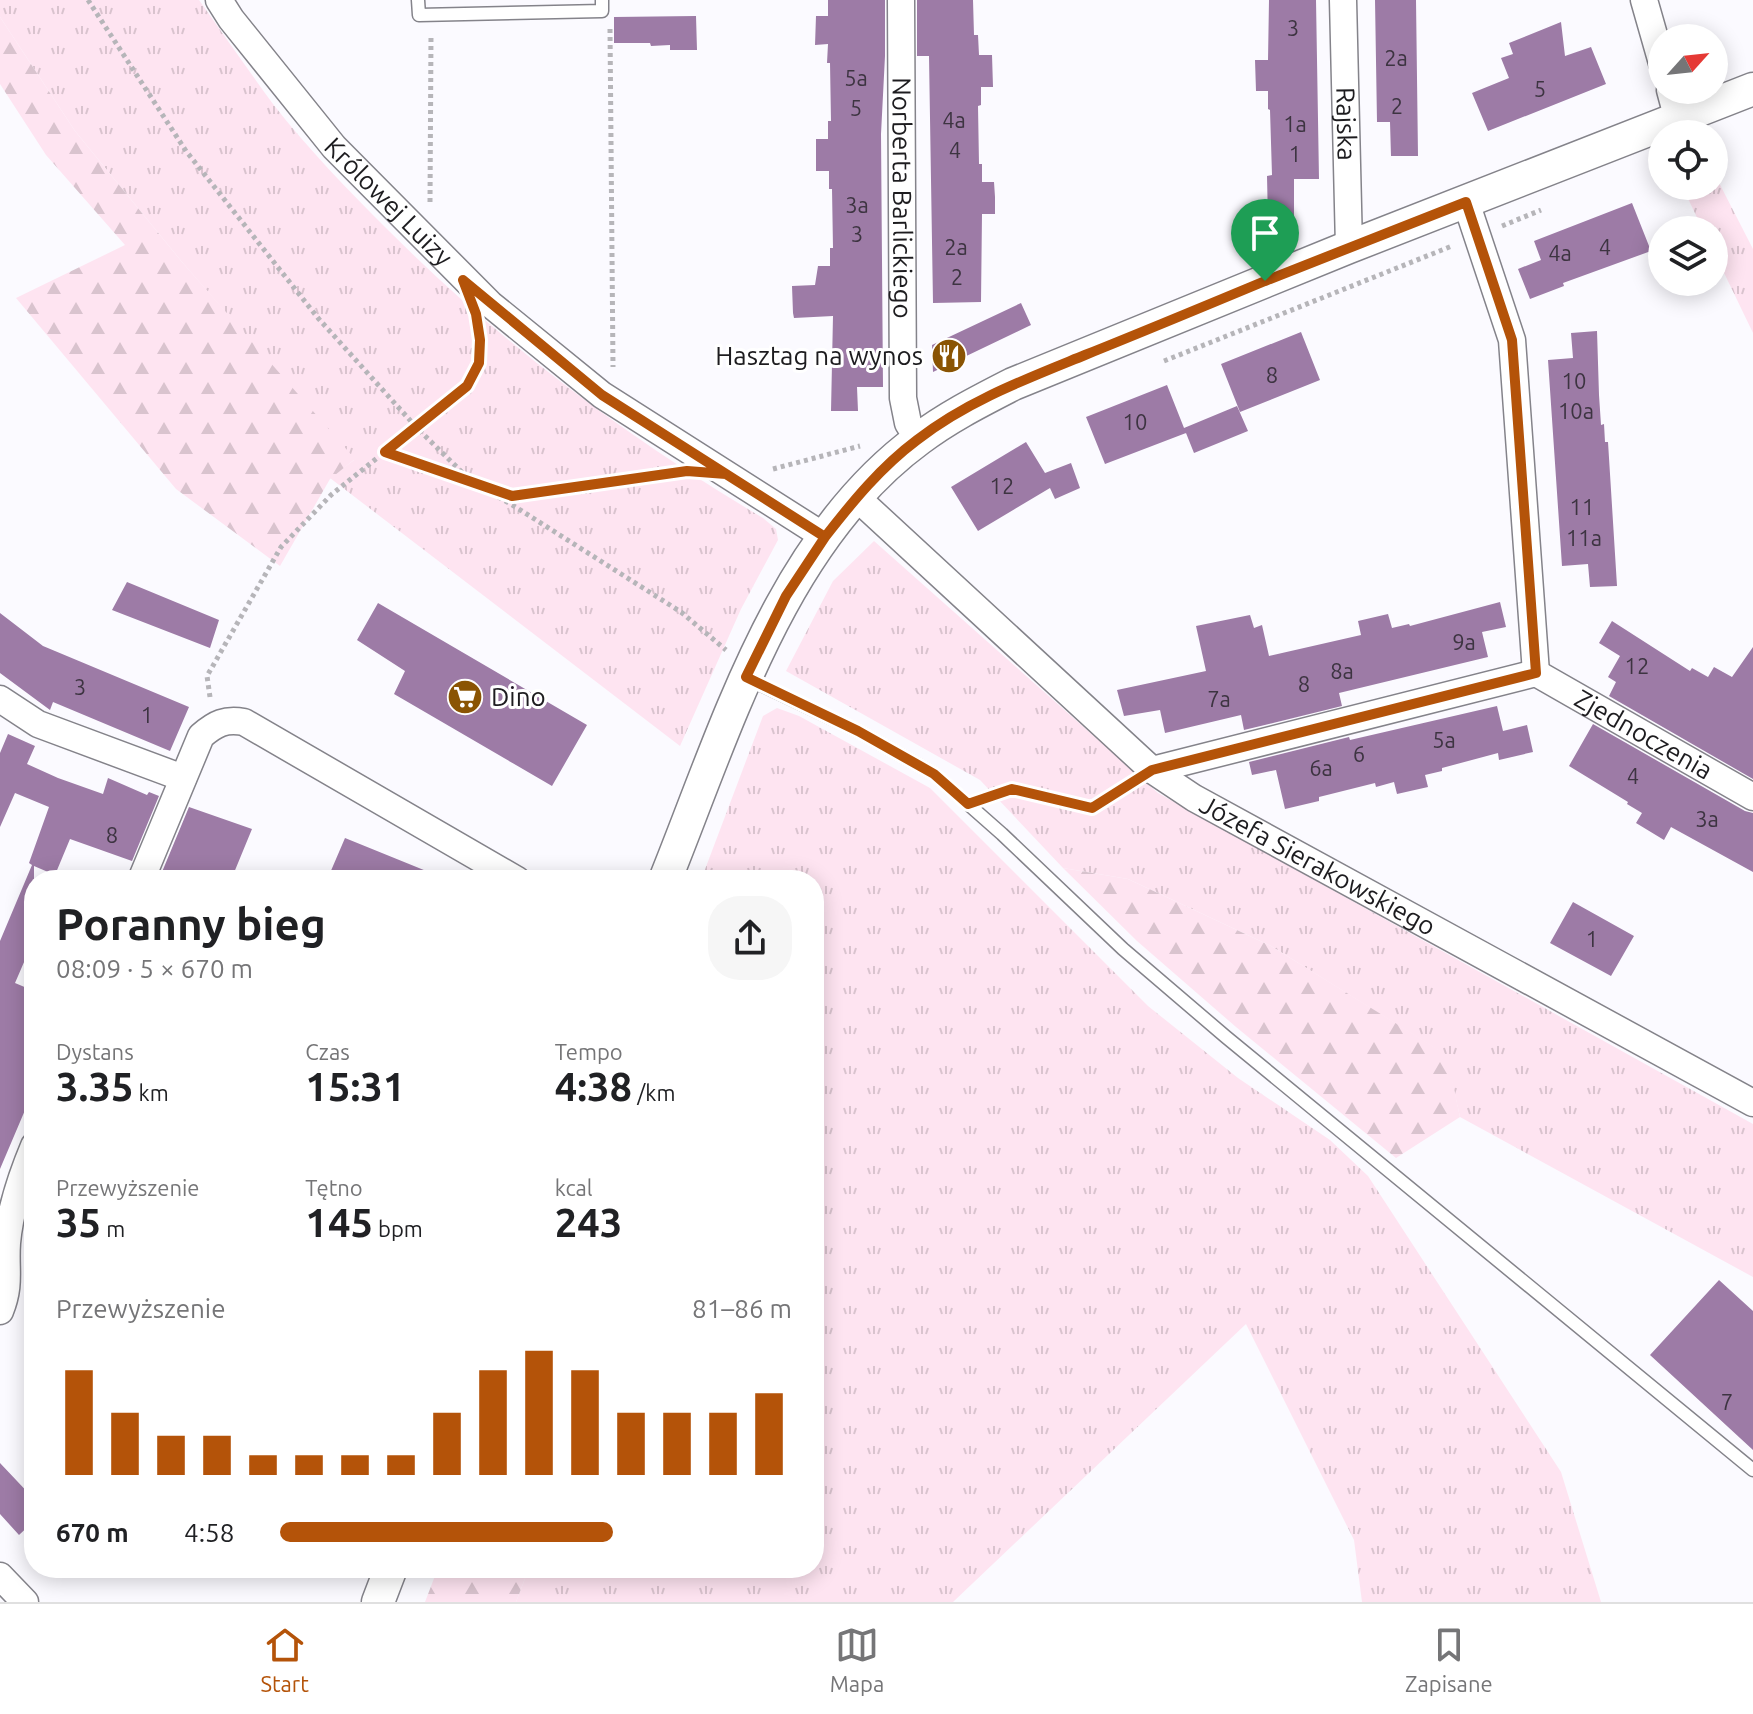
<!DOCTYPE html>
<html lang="pl">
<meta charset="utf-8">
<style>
body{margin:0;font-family:Ubuntu,sans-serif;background:#f6f6f6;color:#202124;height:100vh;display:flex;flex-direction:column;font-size:30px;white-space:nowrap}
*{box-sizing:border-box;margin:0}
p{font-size:26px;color:#757577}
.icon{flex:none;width:44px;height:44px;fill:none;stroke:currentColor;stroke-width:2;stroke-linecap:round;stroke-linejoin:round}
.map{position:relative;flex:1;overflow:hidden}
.details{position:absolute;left:24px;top:870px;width:800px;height:708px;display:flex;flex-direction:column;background:#fff;border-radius:32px;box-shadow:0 4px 20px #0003}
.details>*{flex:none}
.needle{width:52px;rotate:63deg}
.fabs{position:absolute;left:1648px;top:24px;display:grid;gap:16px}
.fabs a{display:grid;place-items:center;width:80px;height:80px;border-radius:50%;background:#fff;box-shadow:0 4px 20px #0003;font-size:40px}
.pin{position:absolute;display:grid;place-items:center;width:68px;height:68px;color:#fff;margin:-82px -34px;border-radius:50% 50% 50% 0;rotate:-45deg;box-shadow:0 0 8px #0007}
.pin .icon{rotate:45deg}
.round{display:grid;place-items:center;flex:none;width:84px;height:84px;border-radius:32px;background:#f6f6f6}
.overview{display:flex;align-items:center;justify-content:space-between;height:136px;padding:0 32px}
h1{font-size:44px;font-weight:700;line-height:60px}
.stats{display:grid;grid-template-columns:repeat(3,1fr);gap:12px;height:136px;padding:8px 32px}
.stats div{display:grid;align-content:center}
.stats b{font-size:40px;font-weight:700}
.stats small{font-size:22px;font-weight:400}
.stats p{font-size:22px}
.chart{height:224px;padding:16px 32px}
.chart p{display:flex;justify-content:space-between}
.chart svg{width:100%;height:144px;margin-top:8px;stroke:#b45309;stroke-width:6}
ul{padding:0 32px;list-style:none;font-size:26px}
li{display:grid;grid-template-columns:128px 96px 1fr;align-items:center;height:60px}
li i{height:20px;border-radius:10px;background:#b45309}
.menu{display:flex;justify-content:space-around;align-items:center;height:112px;border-top:2px solid #e0e0e0;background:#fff;font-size:22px;color:#757577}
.menu a{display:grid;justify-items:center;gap:4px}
.menu .on{color:#b45309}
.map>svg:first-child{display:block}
.grass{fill:url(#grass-tufts)}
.forest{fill:url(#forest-firs)}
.building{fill:#9d7ba6}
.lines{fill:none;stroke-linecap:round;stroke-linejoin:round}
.service-casing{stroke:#84838a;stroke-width:15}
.minor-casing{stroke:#84838a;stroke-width:29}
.tertiary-casing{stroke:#84838a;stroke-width:35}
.path{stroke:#b6b5b9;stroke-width:5;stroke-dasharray:4 4;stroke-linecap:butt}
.service{stroke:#fff;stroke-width:12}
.minor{stroke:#fff;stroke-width:26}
.tertiary{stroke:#fff;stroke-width:32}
.route-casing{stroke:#fff;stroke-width:16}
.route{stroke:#b45309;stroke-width:10}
.labels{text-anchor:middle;stroke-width:6;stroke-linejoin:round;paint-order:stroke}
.number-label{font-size:22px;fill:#3d3441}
.street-label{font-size:26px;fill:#1d1c1f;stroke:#fff}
.poi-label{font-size:26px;fill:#1d1c1f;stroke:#fff;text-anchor:end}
</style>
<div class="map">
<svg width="1753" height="1602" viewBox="0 0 1753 1602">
<defs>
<pattern id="grass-tufts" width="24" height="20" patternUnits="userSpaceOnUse" patternTransform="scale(2)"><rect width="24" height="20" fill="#fee4f1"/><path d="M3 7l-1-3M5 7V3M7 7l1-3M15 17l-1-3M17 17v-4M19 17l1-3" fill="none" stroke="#d9c3ce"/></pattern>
<pattern id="forest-firs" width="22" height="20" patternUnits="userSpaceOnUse" patternTransform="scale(2)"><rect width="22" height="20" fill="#fee4f1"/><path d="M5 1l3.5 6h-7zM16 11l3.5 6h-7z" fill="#d9c3ce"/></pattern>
</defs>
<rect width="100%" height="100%" fill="#fbfaff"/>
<path class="grass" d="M 0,0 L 199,0 C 224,35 248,70 273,104 C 308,149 348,190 388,230 C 502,344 624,436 763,518 L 776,529 L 778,540 L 741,609 L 680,746 L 330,478 L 354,460 L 182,262 L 75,131 L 0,17 Z
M 1714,173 L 1753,249 L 1753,333 L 1714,252 L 1714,230 L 1703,230 L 1682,186 L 1714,186 Z
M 874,541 L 1158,793 L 1753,1124 L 1753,1277 L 1460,1117 L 1446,1055 L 1271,946 L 1128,879 L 1063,868 L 980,780 L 786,671 L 833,581 Z
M 777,708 L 799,716 L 930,788 L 1148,1006 L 1238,1078 L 1330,1140 L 1368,1176 L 1561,1472 L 1601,1602 L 1362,1602 L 1354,1540 L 1246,1324 L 953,1602 L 516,1602 L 529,1568 L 814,1568 L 814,880 L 701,880 L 763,716 Z"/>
<path class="forest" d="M 0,17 L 75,131 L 182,262 L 355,459 L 330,479 L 280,566 L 176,489 L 16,298 L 125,245 L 46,155 L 0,84 Z
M 1063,868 L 1128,879 L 1271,946 L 1447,1055 L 1460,1117 L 1396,1158 L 1236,1027 L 1137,941 Z
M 438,1568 L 529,1568 L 516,1602 L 425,1602 Z"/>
<path class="building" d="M 828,0 L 885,0 L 885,56 L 881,134 L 883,387 L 857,387 L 858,411 L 831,411 L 833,316 L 794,318 L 793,313 L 792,286 L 815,285 L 818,266 L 830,266 L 830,248 L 833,248 L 832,189 L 829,189 L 829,171 L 816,171 L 816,139 L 828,139 L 828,121 L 831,121 L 830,63 L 827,63 L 828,44 L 815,45 L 816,16 L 828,16 Z
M 917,0 L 973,0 L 974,35 L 978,35 L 979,55 L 992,55 L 993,87 L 981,87 L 981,105 L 978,106 L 979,164 L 982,164 L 982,182 L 994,182 L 995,197 L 995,214 L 982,214 L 981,302 L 933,303 L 929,56 L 917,56 Z
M 1269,0 L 1316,0 L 1319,179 L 1294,179 L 1294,222 L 1268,222 L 1267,176 L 1272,175 L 1270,110 L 1268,109 L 1268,91 L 1256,91 L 1255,60 L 1268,60 Z
M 1375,0 L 1416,0 L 1418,156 L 1391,156 L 1390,122 L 1377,122 Z
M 696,16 L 697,50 L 670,50 L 670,45 L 651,46 L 650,43 L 614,43 L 614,17 Z
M 1561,22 L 1565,56 L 1591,47 L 1606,84 L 1488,131 L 1472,93 L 1509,78 L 1501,58 L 1513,54 L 1509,43 Z
M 1632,203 L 1651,251 L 1563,283 L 1564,286 L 1530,299 L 1518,269 L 1541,260 L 1534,241 Z
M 1021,303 L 1031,325 L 933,372 L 932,345 Z
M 1597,331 L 1599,395 L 1601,425 L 1604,424 L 1605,442 L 1608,442 L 1617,586 L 1590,587 L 1588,564 L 1562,566 L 1548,360 L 1573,358 L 1571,333 Z
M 1301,332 L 1320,380 L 1240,412 L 1221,364 Z
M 1167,385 L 1186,433 L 1105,464 L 1086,417 Z
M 1237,406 L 1248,431 L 1194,453 L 1184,428 Z
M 1026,442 L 1045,473 L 1071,463 L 1080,488 L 1055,499 L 1050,488 L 978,531 L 951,487 Z
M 127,582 L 219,620 L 210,648 L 112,610 Z
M 1500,602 L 1506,627 L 1482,632 L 1488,657 L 1339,693 L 1342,706 L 1244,730 L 1241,715 L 1165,733 L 1160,710 L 1124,716 L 1117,690 L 1206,671 L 1196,626 L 1250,615 L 1254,628 L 1262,625 L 1269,656 L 1361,635 L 1358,621 L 1388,614 L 1392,628 L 1409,624 L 1410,626 Z
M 378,603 L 587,725 L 552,786 L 394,694 L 405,671 L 357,640 Z
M 0,613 L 43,646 L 189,707 L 170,751 L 53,702 L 50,710 L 0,673 Z
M 1612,621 L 1690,671 L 1692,668 L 1708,677 L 1714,667 L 1732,677 L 1753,647 L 1753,779 L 1609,696 L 1616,682 L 1608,677 L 1620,656 L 1599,643 Z
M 1497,706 L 1503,731 L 1527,725 L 1533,752 L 1499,760 L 1498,753 L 1442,768 L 1442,771 L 1425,775 L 1428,787 L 1397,794 L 1394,782 L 1376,787 L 1375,783 L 1319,797 L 1319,801 L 1285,809 L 1276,770 L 1252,775 L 1249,762 L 1349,737 L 1350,740 Z
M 1593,724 L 1745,811 L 1753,813 L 1753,872 L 1671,827 L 1664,840 L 1636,823 L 1642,813 L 1627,804 L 1628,802 L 1569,766 Z
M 8,734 L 35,746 L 27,764 L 58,778 L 103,794 L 108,778 L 147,795 L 149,792 L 159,796 L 132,861 L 70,839 L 55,875 L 34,866 L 34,939 L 15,983 L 34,991 L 34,1089 L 0,1169 L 0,941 L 32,865 L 29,863 L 49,807 L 15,793 L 0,827 L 0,753 Z
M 189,807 L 252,829 L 231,880 L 184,880 L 162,872 Z
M 345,838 L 446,879 L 446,880 L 327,880 Z
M 1573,902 L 1634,936 L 1611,976 L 1550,943 Z
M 1719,1280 L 1753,1311 L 1753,1450 L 1650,1355 Z
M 0,1463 L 34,1499 L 34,1521 L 19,1535 L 0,1514 Z"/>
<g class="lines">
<defs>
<path id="service" d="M 418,0 L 419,15 L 602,11 L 602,0
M 749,679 L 858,731 L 934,774 L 1002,834 L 1123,949 L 1226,1037 L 1753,1470"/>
<g id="minor">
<path id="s1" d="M 219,0 L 231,19 L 334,147 L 490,304 L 602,395 L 825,537"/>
<path id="s2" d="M 901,0 L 903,398 L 908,423 L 918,439"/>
<path id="s3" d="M 1343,0 L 1349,247"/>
<path d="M 1644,0 L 1662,63"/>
<path d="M 1670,90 L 1678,120"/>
<path d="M 1466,202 L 1512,340 L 1536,673"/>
<path id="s4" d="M 856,497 L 1152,770 L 1194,798 L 1753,1103"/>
<path d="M 0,699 L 38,724 L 183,778"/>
<path id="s5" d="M 1152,770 L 1536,673 L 1753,797"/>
<path d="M 141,880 L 201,736 C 216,723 225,719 244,722 L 517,880"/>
<path d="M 0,1311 C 11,1284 5,1270 7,1243 C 10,1209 21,1177 34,1146"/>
<path d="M 0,1576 L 25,1602"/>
</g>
<path id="tertiary" d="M 665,880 C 726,729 781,540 919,439 C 948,417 980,401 1013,384 L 1349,247 L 1753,89
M 378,1602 L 391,1568"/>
</defs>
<use href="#service" class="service-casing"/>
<use href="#minor" class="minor-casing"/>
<use href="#tertiary" class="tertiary-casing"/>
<path class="path" d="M 88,0 L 186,151 L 318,318 L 417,428 L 472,482 L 514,506 L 681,612 L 726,650
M 610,29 L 613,367
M 430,202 L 431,36
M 1502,226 L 1541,210
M 1164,361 L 1452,246
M 386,453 L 471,483
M 773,469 L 860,446
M 488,488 L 512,496 L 671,473
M 210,697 L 207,676 L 281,547 L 331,495 L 467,386 L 479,363 L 479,335
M 991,796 L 1012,789 L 1092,808 L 1127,785"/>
<use href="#service" class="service"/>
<use href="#minor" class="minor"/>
<use href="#tertiary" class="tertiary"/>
</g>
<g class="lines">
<defs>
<path id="route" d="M 1265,281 C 1205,306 1145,331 1085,355 C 1026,379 967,401 917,440 C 881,467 853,501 825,537 L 726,474 L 687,471 L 512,496 L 385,452 L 467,386 L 479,363 L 480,340 L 476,314 L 463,280 L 602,395 L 825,537 L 786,596 L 746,677 L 858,731 L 934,774 L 968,804 L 1012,789 L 1092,808 L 1152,770 L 1536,673 L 1512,340 L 1466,202 L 1265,281"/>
</defs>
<use href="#route" class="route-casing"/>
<use href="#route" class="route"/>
</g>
<defs>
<symbol id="restaurant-disc" viewBox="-11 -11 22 22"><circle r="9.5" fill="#8a5403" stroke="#fff"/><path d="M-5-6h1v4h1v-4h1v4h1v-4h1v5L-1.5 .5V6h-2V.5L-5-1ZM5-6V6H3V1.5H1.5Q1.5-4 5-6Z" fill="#fff"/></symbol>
<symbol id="supermarket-disc" viewBox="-11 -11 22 22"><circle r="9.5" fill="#8a5403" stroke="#fff"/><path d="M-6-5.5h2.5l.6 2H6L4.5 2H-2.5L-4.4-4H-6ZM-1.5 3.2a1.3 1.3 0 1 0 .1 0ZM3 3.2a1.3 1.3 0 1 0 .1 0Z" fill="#fff"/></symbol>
</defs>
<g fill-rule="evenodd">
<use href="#restaurant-disc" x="929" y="336" width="40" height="40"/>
<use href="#supermarket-disc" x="445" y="677" width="40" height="40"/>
</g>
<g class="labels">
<g class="number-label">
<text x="1293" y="36">3</text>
<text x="1396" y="66">2a</text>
<text x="856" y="86">5a</text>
<text x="1540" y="97">5</text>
<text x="1397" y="114">2</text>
<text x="856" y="116">5</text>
<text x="954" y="128">4a</text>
<text x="1295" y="132">1a</text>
<text x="955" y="158">4</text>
<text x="1295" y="162">1</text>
<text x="857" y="213">3a</text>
<text x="857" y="242">3</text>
<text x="956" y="255">2a</text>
<text x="1605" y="255">4</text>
<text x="1560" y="261">4a</text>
<text x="957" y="285">2</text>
<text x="1272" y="383">8</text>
<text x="1574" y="389">10</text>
<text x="1576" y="419">10a</text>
<text x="1135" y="430">10</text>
<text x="1002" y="494">12</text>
<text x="1582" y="515">11</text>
<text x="1584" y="546">11a</text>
<text x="1464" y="650">9a</text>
<text x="1637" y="674">12</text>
<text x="1342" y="679">8a</text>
<text x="1304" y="692">8</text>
<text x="80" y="695">3</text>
<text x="1219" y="707">7a</text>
<text x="147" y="723">1</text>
<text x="1444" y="748">5a</text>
<text x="1359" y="762">6</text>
<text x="1321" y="776">6a</text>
<text x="1633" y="784">4</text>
<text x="1707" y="827">3a</text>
<text x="112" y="843">8</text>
<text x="1592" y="947">1</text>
<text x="1727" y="1410">7</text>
</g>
<g class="street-label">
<text dy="9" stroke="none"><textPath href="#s3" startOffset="124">Rajska</textPath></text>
<text dy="9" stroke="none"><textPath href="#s2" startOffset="198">Norberta Barlickiego</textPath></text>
<text dy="9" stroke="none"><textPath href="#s1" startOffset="264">Królowej Luizy</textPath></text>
<text dy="9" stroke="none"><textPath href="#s5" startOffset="520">Zjednoczenia</textPath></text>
<text dy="9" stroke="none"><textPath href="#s4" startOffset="594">Józefa Sierakowskiego</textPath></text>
</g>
<g class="poi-label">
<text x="923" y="365">Hasztag na wynos</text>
<text x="491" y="706" text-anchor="start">Dino</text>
</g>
</g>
</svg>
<div class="fabs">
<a><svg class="needle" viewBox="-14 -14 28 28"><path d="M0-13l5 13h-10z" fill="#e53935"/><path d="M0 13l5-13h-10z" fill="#757577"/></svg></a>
<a><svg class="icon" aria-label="locate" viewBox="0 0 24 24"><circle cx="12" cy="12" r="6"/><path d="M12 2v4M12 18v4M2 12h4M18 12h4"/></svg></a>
<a><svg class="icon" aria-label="layers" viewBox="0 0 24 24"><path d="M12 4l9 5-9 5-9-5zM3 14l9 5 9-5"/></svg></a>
</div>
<div class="pin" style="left:1265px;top:281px;background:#1e9e55"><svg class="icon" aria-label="arrive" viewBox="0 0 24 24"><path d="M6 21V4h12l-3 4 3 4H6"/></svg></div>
<section class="details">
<div class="overview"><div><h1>Poranny bieg</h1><p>08:09 · 5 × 670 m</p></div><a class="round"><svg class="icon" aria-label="share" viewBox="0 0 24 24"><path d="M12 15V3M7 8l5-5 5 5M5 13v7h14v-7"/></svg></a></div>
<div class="stats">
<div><p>Dystans</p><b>3.35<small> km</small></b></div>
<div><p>Czas</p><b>15:31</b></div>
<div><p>Tempo</p><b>4:38<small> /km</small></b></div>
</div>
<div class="stats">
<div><p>Przewyższenie</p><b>35<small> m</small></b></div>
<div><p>Tętno</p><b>145<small> bpm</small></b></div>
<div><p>kcal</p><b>243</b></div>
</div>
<div class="chart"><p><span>Przewyższenie</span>81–86 m</p>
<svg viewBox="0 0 160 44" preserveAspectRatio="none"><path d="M5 44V12M15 44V25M25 44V32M35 44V32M45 44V38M55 44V38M65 44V38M75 44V38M85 44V25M95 44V12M105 44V6M115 44V12M125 44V25M135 44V25M145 44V25M155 44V19"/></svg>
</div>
<ul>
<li><b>670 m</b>4:58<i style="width:65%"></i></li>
</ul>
</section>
</div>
<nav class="menu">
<a class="on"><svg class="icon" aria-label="home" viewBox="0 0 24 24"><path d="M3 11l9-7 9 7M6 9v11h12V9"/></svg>Start</a>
<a><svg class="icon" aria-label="map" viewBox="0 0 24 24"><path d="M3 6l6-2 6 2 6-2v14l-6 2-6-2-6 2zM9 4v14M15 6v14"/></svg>Mapa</a>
<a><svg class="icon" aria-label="saved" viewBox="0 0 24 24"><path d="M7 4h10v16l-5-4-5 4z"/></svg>Zapisane</a>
</nav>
